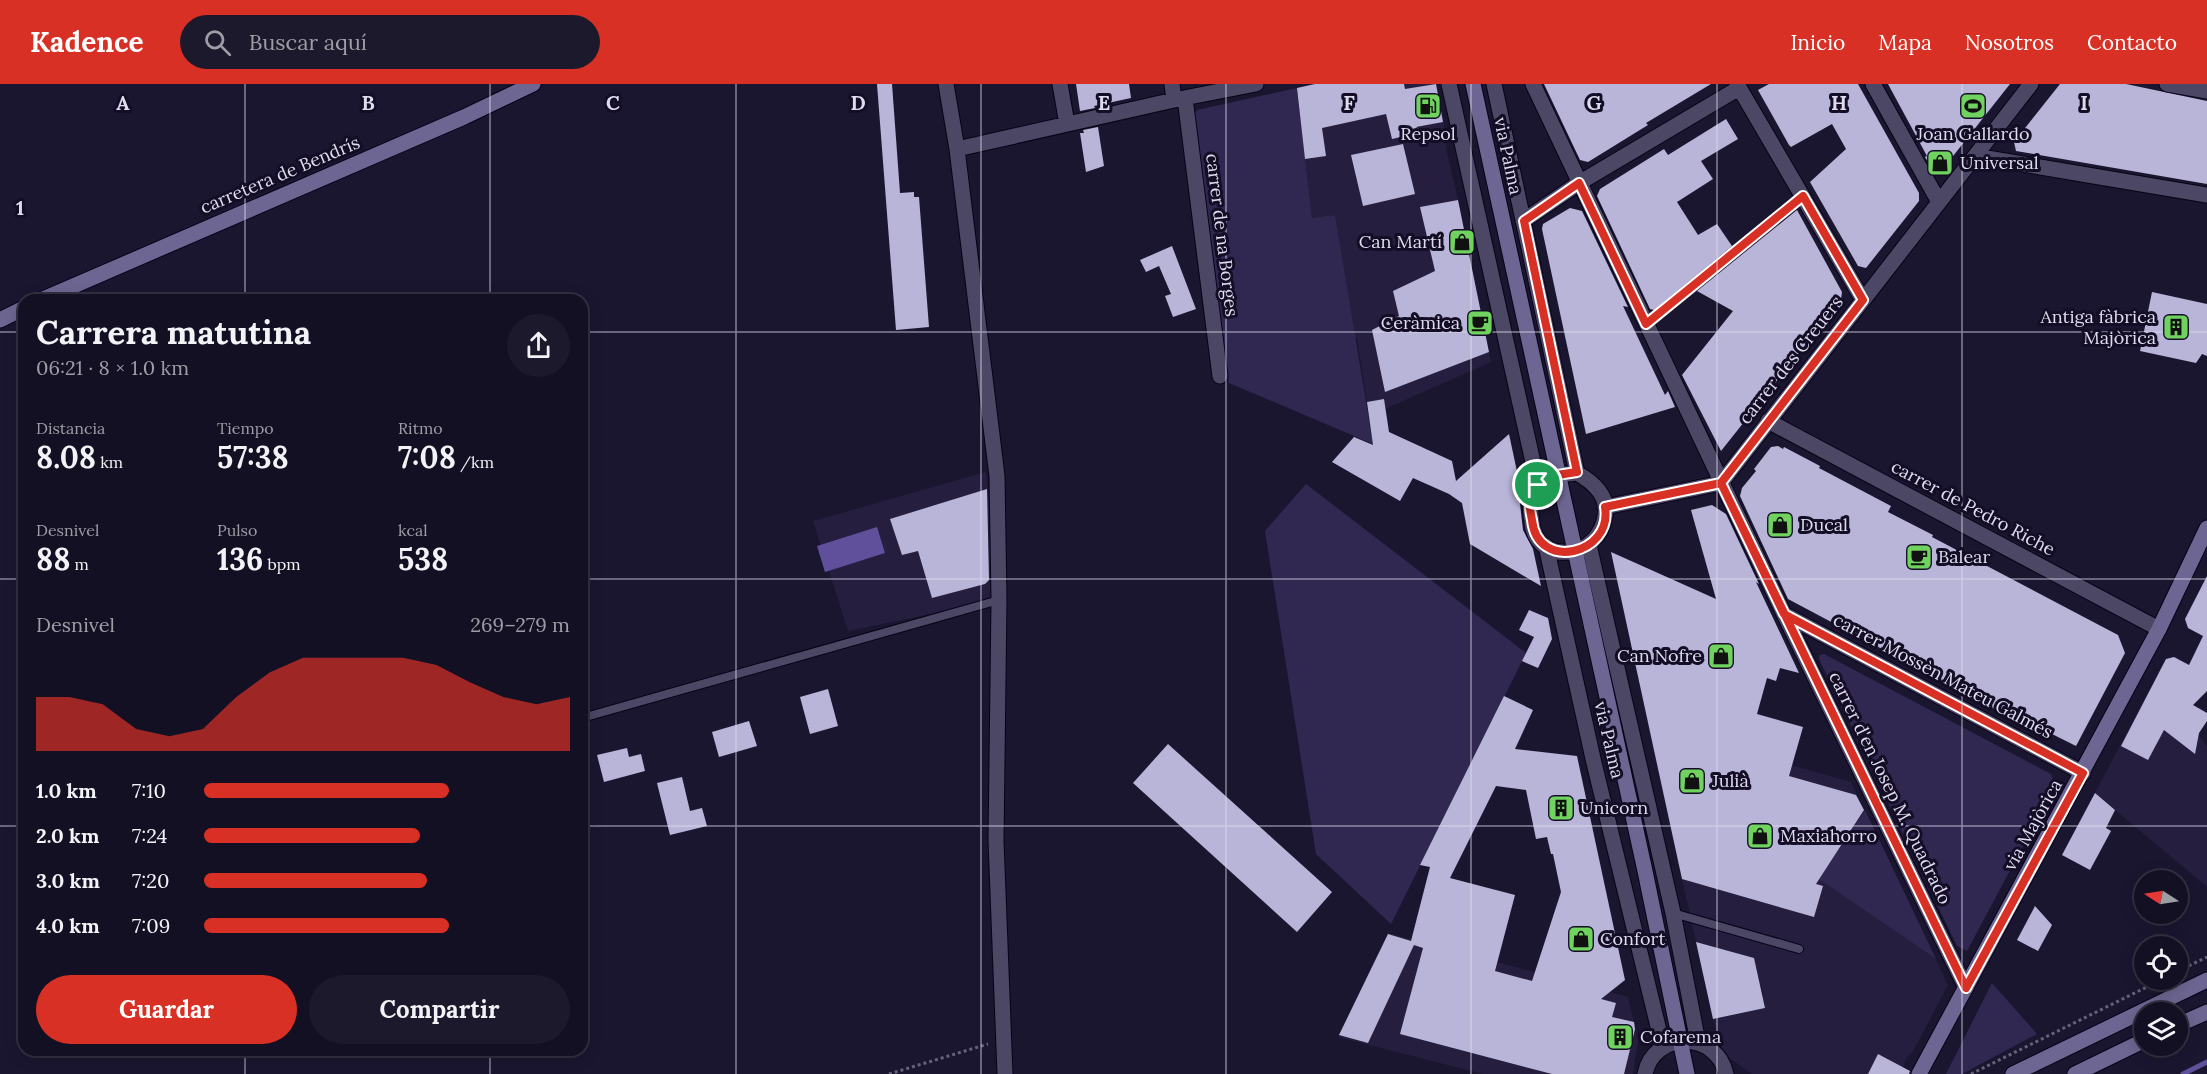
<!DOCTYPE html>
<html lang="es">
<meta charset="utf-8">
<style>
body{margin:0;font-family:Lora,serif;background:#1d192c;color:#f1f3f6;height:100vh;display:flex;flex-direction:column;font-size:22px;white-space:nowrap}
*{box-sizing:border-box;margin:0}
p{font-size:20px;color:#9d9da6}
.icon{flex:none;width:33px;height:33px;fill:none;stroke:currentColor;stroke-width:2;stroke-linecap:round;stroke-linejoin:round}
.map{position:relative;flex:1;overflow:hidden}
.sheet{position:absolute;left:18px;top:210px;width:570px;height:762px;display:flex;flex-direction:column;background:#141024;border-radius:18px;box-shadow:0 3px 15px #0003,0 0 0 2px #333041}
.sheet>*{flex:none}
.needle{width:39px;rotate:282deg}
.tools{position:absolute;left:2134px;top:786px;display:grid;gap:12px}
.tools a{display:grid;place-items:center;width:54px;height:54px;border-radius:50%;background:#141024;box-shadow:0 3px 15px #0003,0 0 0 2px #333041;font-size:30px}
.pin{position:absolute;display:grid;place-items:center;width:51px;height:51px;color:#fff;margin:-26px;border:3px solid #fff;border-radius:50%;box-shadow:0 2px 6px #0007}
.round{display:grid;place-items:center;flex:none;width:63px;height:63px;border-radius:32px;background:#1d192c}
.summary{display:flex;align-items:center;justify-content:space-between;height:102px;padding:0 18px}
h1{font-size:33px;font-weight:700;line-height:45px}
.figures{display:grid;grid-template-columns:repeat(3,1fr);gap:9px;height:102px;padding:6px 18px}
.figures div{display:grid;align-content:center}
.figures b{font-size:30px;font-weight:700}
.figures small{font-size:16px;font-weight:400}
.figures p{font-size:16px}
.chart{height:168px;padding:12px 18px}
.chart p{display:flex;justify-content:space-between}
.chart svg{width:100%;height:108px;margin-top:6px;fill:#d93025;opacity:.7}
.primary-button{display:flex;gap:12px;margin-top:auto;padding:12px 18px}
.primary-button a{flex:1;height:69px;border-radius:36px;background:#d93025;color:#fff;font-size:24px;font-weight:700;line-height:69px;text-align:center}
.primary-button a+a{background:#1d192c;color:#f1f3f6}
ul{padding:0 18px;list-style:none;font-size:20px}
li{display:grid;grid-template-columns:96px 72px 1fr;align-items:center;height:45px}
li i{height:15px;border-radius:8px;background:#d93025}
header{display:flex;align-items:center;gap:36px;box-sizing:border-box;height:84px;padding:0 30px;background:#d93025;color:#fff}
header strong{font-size:28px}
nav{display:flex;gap:33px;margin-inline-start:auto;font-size:21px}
.search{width:420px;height:54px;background:#1d192c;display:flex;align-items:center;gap:15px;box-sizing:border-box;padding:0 21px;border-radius:33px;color:#9d9da6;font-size:22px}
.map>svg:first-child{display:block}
.built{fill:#251e3f}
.green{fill:#312852}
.water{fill:#60509c}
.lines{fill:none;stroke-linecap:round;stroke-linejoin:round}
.stream{stroke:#60509c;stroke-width:5}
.building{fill:#b9b5d8;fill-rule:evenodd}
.lane-casing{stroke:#070317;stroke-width:10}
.street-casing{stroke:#070317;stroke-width:17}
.secondary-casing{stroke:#070317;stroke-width:17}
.path{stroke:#666279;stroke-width:3;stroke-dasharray:3 3;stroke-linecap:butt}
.lane{stroke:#4c4765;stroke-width:8}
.street{stroke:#4c4765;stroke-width:15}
.secondary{stroke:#6d6692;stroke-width:15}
.route-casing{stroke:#fff;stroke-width:12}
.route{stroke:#d93025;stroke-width:8}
.grid{fill:none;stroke:#dedcee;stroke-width:1.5;stroke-opacity:0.55}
.labels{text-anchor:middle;stroke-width:6;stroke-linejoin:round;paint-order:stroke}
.poi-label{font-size:18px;fill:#dedcee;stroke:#130d26;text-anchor:start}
.street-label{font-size:18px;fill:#dedcee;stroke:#130d26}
.grid-label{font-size:20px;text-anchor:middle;font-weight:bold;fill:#dedcee;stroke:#130d26;stroke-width:6;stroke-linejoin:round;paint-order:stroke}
</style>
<header>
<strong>Kadence</strong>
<div class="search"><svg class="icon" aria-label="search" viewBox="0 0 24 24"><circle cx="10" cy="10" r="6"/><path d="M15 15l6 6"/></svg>Buscar aquí</div>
<nav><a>Inicio</a><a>Mapa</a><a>Nosotros</a><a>Contacto</a></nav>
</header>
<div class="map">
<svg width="2207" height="990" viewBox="0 0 2207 990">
<rect width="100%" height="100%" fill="#1b1630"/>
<path class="built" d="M 1315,0 L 1435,0 L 1444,40 L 1447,69 L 1458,116 L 1420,124 L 1426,151 L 1463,143 L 1491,278 L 1369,332 L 1357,254 L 1354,255 L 1349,223 L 1335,131 L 1312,134 L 1297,4 Z
M 986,388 L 999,516 L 848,547 L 813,437 Z
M 2149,607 L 2200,649 L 2198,651 L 2207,662 L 2207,803 L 2095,709 Z
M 1648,641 L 1851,698 L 1864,726 L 1820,795 L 1936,875 L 1948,901 L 1912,969 L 1906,974 L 1901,990 L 1752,990 L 1724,970 L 1713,935 L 1765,924 L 1762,903 L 1760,902 L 1754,874 L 1696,858 Z
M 1388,849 L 1628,913 L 1638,957 L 1633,990 L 1483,990 L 1338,953 Z"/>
<path class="green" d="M 1297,4 L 1312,134 L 1335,131 L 1373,360 L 1229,299 L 1192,33 L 1197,26 Z
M 1306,400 L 1526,569 L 1391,840 L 1316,770 L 1265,447 Z
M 1824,570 L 2051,690 L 2055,702 L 1967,867 L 1957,862 L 1819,575 L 1820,571 Z
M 1865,726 L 1936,875 L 1819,795 Z
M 1992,899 L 2037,950 L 1962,990 L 1946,990 Z"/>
<path class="water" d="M 877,443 L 885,469 L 825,488 L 817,462 Z"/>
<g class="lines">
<path class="stream" d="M 2183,990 L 2207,978"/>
</g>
<path class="building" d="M 877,0 L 892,0 L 900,109 L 914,108 L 914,113 L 919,113 L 929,243 L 896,246 Z
M 1076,0 L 1129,0 L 1131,14 L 1094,22 L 1095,24 L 1080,27 Z
M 1315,0 L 1404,0 L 1405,5 L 1436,0 L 1443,38 L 1416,43 L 1423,48 L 1392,55 L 1386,30 L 1322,44 L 1326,72 L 1305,75 L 1297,4 Z
M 1544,0 L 1711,0 L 1646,39 L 1648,41 L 1588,78 L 1580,76 Z
M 1769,0 L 1858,0 L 1919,109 L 1919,117 L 1866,184 L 1858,182 L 1810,98 L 1846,65 L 1832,40 L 1791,63 L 1789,61 L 1758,6 Z
M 1888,0 L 2010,0 L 1942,86 L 1932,85 L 1925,73 L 1927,72 Z
M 2060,0 L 2126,0 L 2207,17 L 2207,100 L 2016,67 L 2014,58 Z
M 1726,35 L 1738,55 L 1701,77 L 1713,95 L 1677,118 L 1698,151 L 1717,140 L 1732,162 L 1654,226 L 1650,225 L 1597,112 L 1600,105 L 1664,65 L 1668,71 Z
M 1098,43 L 1104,82 L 1086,88 L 1080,49 L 1084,49 L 1083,46 Z
M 1403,60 L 1415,110 L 1363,122 L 1351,71 Z
M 1458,116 L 1489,268 L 1385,308 L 1372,246 L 1399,232 L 1393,207 L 1435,187 L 1420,123 Z
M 1570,124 L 1582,127 L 1628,223 L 1623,222 L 1665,311 L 1668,307 L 1675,323 L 1586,350 L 1542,145 L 1543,140 Z
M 1797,126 L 1842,208 L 1841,216 L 1721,367 L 1682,291 L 1733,227 L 1697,207 Z
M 1172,162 L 1196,225 L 1173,233 L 1165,212 L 1171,210 L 1159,182 L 1146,188 L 1140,176 Z
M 2152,208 L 2207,220 L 2207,272 L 2202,270 L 2196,279 L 2140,267 Z
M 1384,315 L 1389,348 L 1452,377 L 1456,397 L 1509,350 L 1522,411 L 1520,420 L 1523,446 L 1533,465 L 1541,502 L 1470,460 L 1462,419 L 1449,410 L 1413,394 L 1400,417 L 1332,378 L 1354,353 L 1373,361 L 1367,318 Z
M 1778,362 L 1783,365 L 1784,363 L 1820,382 L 1819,384 L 1891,422 L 1888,428 L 1933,451 L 1932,453 L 2118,551 L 2125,569 L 2076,662 L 2040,644 L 2046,652 L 1788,515 L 1740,412 L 1742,404 L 1756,387 L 1754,385 L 1771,363 Z
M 987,405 L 989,496 L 985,500 L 932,514 L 918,467 L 902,471 L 890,435 Z
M 1712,421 L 1726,430 L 1759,500 L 1756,498 L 1799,589 L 1780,584 L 1776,597 L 1767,594 L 1757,630 L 1803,643 L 1789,692 L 1856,711 L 1864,726 L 1816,800 L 1823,802 L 1814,833 L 1682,795 L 1611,468 L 1716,515 L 1691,426 Z
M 2207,492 L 2207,607 L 2193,621 L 2207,629 L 2207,637 L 2199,649 L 2195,670 L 2164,646 L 2148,676 L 2121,662 L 2166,575 L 2174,573 L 2189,581 L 2203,552 L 2188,544 L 2185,535 Z
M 1529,526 L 1548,534 L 1552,555 L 1538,584 L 1522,577 L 1534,553 L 1519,546 Z
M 828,605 L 838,642 L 810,650 L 800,613 Z
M 1504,612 L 1533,626 L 1515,665 L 1577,672 L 1625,896 L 1601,915 L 1616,919 L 1612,933 L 1634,938 L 1635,945 L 1624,990 L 1552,990 L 1400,950 L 1423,864 L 1414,861 L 1368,959 L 1339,951 L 1388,850 L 1411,857 L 1430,783 L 1420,781 ZM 1496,702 L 1526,706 L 1536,755 L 1547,753 L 1551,770 L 1553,770 L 1561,808 L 1532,897 L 1495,887 L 1515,811 L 1450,794 Z
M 749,637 L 757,662 L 719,673 L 712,648 Z
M 1168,660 L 1332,808 L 1297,848 L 1133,699 Z
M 627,664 L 629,673 L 641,670 L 645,687 L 604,698 L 597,671 Z
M 682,693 L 690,727 L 702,724 L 707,742 L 670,751 L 657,699 Z
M 2095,709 L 2115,726 L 2106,744 L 2111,747 L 2090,786 L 2062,771 Z
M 2035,822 L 2052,841 L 2038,867 L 2017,856 Z
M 1696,858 L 1754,874 L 1765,924 L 1713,935 Z
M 1878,970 L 1910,987 L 1909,990 L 1868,990 Z"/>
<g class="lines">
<defs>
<path id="lane" d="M 1646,240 L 1803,113
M 582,634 L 999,516
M 1673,829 L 1799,865"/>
<path id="street" d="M 946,0 L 957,65 L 1174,16 L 1256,0
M 1060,0 L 1067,40
M 1172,0 L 1174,16
M 1449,0 L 1538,401
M 1494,0 L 1577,389
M 1533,0 L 1784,530 L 1966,904
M 1737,0 L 1863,216
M 1873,0 L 1939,118
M 2167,0 L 2207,7
M 1185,14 L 1220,292
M 957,65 L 997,392 L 999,516 L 996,757 L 1005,990
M 1975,72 L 2207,111
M 1523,137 L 1579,99 L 1739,4
M 1768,337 L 2159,545
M 1577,389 C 1593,398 1609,412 1605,432 C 1599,473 1544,482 1533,445 C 1532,441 1532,436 1531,432 C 1531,427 1530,422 1530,418 C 1531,412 1535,406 1538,401 L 1557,391 Z
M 1605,423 L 1721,399 L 2031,0
M 1589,461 L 1673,829 L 1698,958
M 1546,462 L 1594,679 L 1663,963
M 1784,530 L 2083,689
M 1645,990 C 1654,946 1717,947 1726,990"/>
<path id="secondary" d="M 1473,0 L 1645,787 L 1687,990
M 41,216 L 464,33 L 533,0
M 0,236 L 24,224
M 2178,941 L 2207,928
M 1919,990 L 2159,545 L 2207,444
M 2013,990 L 2207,896
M 2075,990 L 2145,956"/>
</defs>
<use href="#lane" class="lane-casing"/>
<use href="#street" class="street-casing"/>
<use href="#secondary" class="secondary-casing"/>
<path class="path" d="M 2178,887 L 2207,873
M 889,990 L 988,960
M 1971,990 L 2161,896"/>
<use href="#lane" class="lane"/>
<use href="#street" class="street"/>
<use href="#secondary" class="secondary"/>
</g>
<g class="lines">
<defs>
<path id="route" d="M 1538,401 C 1535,406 1531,412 1530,418 C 1529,423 1531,431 1532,436 C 1537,488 1613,471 1605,423 L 1721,399 L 1784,530 L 2083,689 L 1966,904 C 1884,736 1802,568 1721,399 L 1863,216 L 1803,112 L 1646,240 L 1579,99 L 1524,137 L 1577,388 L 1557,391 L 1538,401"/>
</defs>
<use href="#route" class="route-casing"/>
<use href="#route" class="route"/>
</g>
<path class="grid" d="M 245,0 L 245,216M 490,0 L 490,216M 736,0 L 736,990M 981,0 L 981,990M 1226,0 L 1226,990M 1471,0 L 1471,990M 1717,0 L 1717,990M 1962,0 L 1962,990M 0,248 L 24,248M 582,248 L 2207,248M 0,495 L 24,495M 582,495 L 2207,495M 0,742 L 24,742M 582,742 L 2207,742M 245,966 L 245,990M 490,966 L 490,990"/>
<defs>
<symbol id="fuel-square" viewBox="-11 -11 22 22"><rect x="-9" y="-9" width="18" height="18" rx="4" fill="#70d35f" stroke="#130d26"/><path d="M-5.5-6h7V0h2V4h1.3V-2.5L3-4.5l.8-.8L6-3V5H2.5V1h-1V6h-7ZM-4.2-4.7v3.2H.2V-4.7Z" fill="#111"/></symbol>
<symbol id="stadium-square" viewBox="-11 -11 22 22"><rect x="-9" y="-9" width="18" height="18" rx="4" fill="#70d35f" stroke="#130d26"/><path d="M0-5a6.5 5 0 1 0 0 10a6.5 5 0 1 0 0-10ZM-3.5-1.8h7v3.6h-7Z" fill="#111"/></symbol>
<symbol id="shop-square" viewBox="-11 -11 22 22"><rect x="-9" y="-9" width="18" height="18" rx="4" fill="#70d35f" stroke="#130d26"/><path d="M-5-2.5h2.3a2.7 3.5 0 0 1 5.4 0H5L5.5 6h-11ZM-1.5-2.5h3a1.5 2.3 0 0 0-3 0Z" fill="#111"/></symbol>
<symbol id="cafe-square" viewBox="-11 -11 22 22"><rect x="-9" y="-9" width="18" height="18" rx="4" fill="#70d35f" stroke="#130d26"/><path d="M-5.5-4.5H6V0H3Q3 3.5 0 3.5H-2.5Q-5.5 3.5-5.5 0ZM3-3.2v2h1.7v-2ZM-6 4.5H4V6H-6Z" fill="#111"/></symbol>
<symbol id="building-square" viewBox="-11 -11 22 22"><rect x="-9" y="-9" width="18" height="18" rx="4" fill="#70d35f" stroke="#130d26"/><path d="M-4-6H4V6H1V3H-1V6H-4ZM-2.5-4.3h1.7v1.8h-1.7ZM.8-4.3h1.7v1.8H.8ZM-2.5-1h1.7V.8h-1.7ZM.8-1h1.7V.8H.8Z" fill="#111"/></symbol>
</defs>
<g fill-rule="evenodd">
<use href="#fuel-square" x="1413" y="7" width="30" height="30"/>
<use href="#stadium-square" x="1958" y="7" width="30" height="30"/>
<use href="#shop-square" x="1925" y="64" width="30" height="30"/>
<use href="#shop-square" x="1447" y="143" width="30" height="30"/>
<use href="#cafe-square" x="1465" y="224" width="30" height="30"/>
<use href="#building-square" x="2161" y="228" width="30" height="30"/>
<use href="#shop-square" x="1765" y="426" width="30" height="30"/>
<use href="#cafe-square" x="1904" y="458" width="30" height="30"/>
<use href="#shop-square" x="1706" y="557" width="30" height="30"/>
<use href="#shop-square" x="1677" y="682" width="30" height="30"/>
<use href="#building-square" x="1546" y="709" width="30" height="30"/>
<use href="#shop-square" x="1745" y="737" width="30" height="30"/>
<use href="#shop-square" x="1566" y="840" width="30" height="30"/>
<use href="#building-square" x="1605" y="938" width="30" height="30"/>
</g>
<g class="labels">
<g class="poi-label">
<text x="1428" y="56" text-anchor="middle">Repsol</text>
<text x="1973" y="56" text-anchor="middle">Joan Gallardo</text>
<text x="1960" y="85">Universal</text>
<text x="1442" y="164" text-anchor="end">Can Martí</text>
<text x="2156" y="239" text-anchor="end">Antiga fàbrica<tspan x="2156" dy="21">Majòrica</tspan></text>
<text x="1460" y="245" text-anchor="end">Ceràmica</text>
<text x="1800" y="447">Ducal</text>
<text x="1938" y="479">Balear</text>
<text x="1702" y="578" text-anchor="end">Can Nofre</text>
<text x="1712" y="703">Julià</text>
<text x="1580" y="730">Unicorn</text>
<text x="1780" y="758">Maxiahorro</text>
<text x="1600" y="861">Confort</text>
<text x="1640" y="959">Cofarema</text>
</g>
<g class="street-label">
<text transform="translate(1508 72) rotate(78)" y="6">via Palma</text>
<text transform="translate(280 91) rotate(-23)" y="6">carretera de Bendrís</text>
<text transform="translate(1222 151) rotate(83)" y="6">carrer de na Borges</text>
<text transform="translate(1791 276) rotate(-52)" y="6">carrer des Creuers</text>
<text transform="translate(1973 424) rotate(28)" y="6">carrer de Pedro Riche</text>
<text transform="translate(1943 592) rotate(28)" y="6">carrer Mossèn Mateu Galmés</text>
<text transform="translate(1609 656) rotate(77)" y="6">via Palma</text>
<text transform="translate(1890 704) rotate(64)" y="6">carrer d'en Josep M. Quadrado</text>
<text transform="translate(2033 741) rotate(-61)" y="6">via Majòrica</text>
</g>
</g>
<g class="grid-label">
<text x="123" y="26">A</text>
<text x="368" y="26">B</text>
<text x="613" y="26">C</text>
<text x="858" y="26">D</text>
<text x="1104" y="26">E</text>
<text x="1349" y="26">F</text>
<text x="1594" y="26">G</text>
<text x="1839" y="26">H</text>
<text x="2084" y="26">I</text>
<text x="20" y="131">1</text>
</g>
</svg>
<div class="tools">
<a><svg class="needle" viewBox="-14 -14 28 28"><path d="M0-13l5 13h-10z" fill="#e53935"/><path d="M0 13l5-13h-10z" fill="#9d9da6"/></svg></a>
<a><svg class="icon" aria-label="locate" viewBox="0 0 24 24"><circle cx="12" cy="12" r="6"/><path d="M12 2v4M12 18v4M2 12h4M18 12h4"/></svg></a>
<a><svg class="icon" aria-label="layers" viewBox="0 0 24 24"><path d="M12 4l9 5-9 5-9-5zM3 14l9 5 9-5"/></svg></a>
</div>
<div class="pin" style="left:1538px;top:401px;background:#1e9e55"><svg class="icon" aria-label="arrive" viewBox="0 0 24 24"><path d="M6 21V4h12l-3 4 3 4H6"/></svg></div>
<section class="sheet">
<div class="summary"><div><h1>Carrera matutina</h1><p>06:21 · 8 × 1.0 km</p></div><a class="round"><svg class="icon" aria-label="share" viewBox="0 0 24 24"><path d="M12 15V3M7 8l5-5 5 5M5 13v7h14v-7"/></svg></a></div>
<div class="figures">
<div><p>Distancia</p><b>8.08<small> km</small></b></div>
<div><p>Tiempo</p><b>57:38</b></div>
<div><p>Ritmo</p><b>7:08<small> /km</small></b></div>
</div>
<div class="figures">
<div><p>Desnivel</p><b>88<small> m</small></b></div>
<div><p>Pulso</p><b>136<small> bpm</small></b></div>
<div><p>kcal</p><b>538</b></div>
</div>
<div class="chart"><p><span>Desnivel</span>269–279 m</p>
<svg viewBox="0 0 160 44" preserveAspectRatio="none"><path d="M0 44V22L10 22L20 25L30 35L40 38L50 35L60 22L70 12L80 6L90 6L100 6L110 6L120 9L130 16L140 22L150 25L160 22V44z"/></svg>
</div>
<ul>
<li><b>1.0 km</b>7:10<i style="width:67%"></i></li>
<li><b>2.0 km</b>7:24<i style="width:59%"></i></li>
<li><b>3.0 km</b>7:20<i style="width:61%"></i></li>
<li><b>4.0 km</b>7:09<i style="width:67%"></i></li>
</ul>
<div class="primary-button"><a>Guardar</a><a>Compartir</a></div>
</section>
</div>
